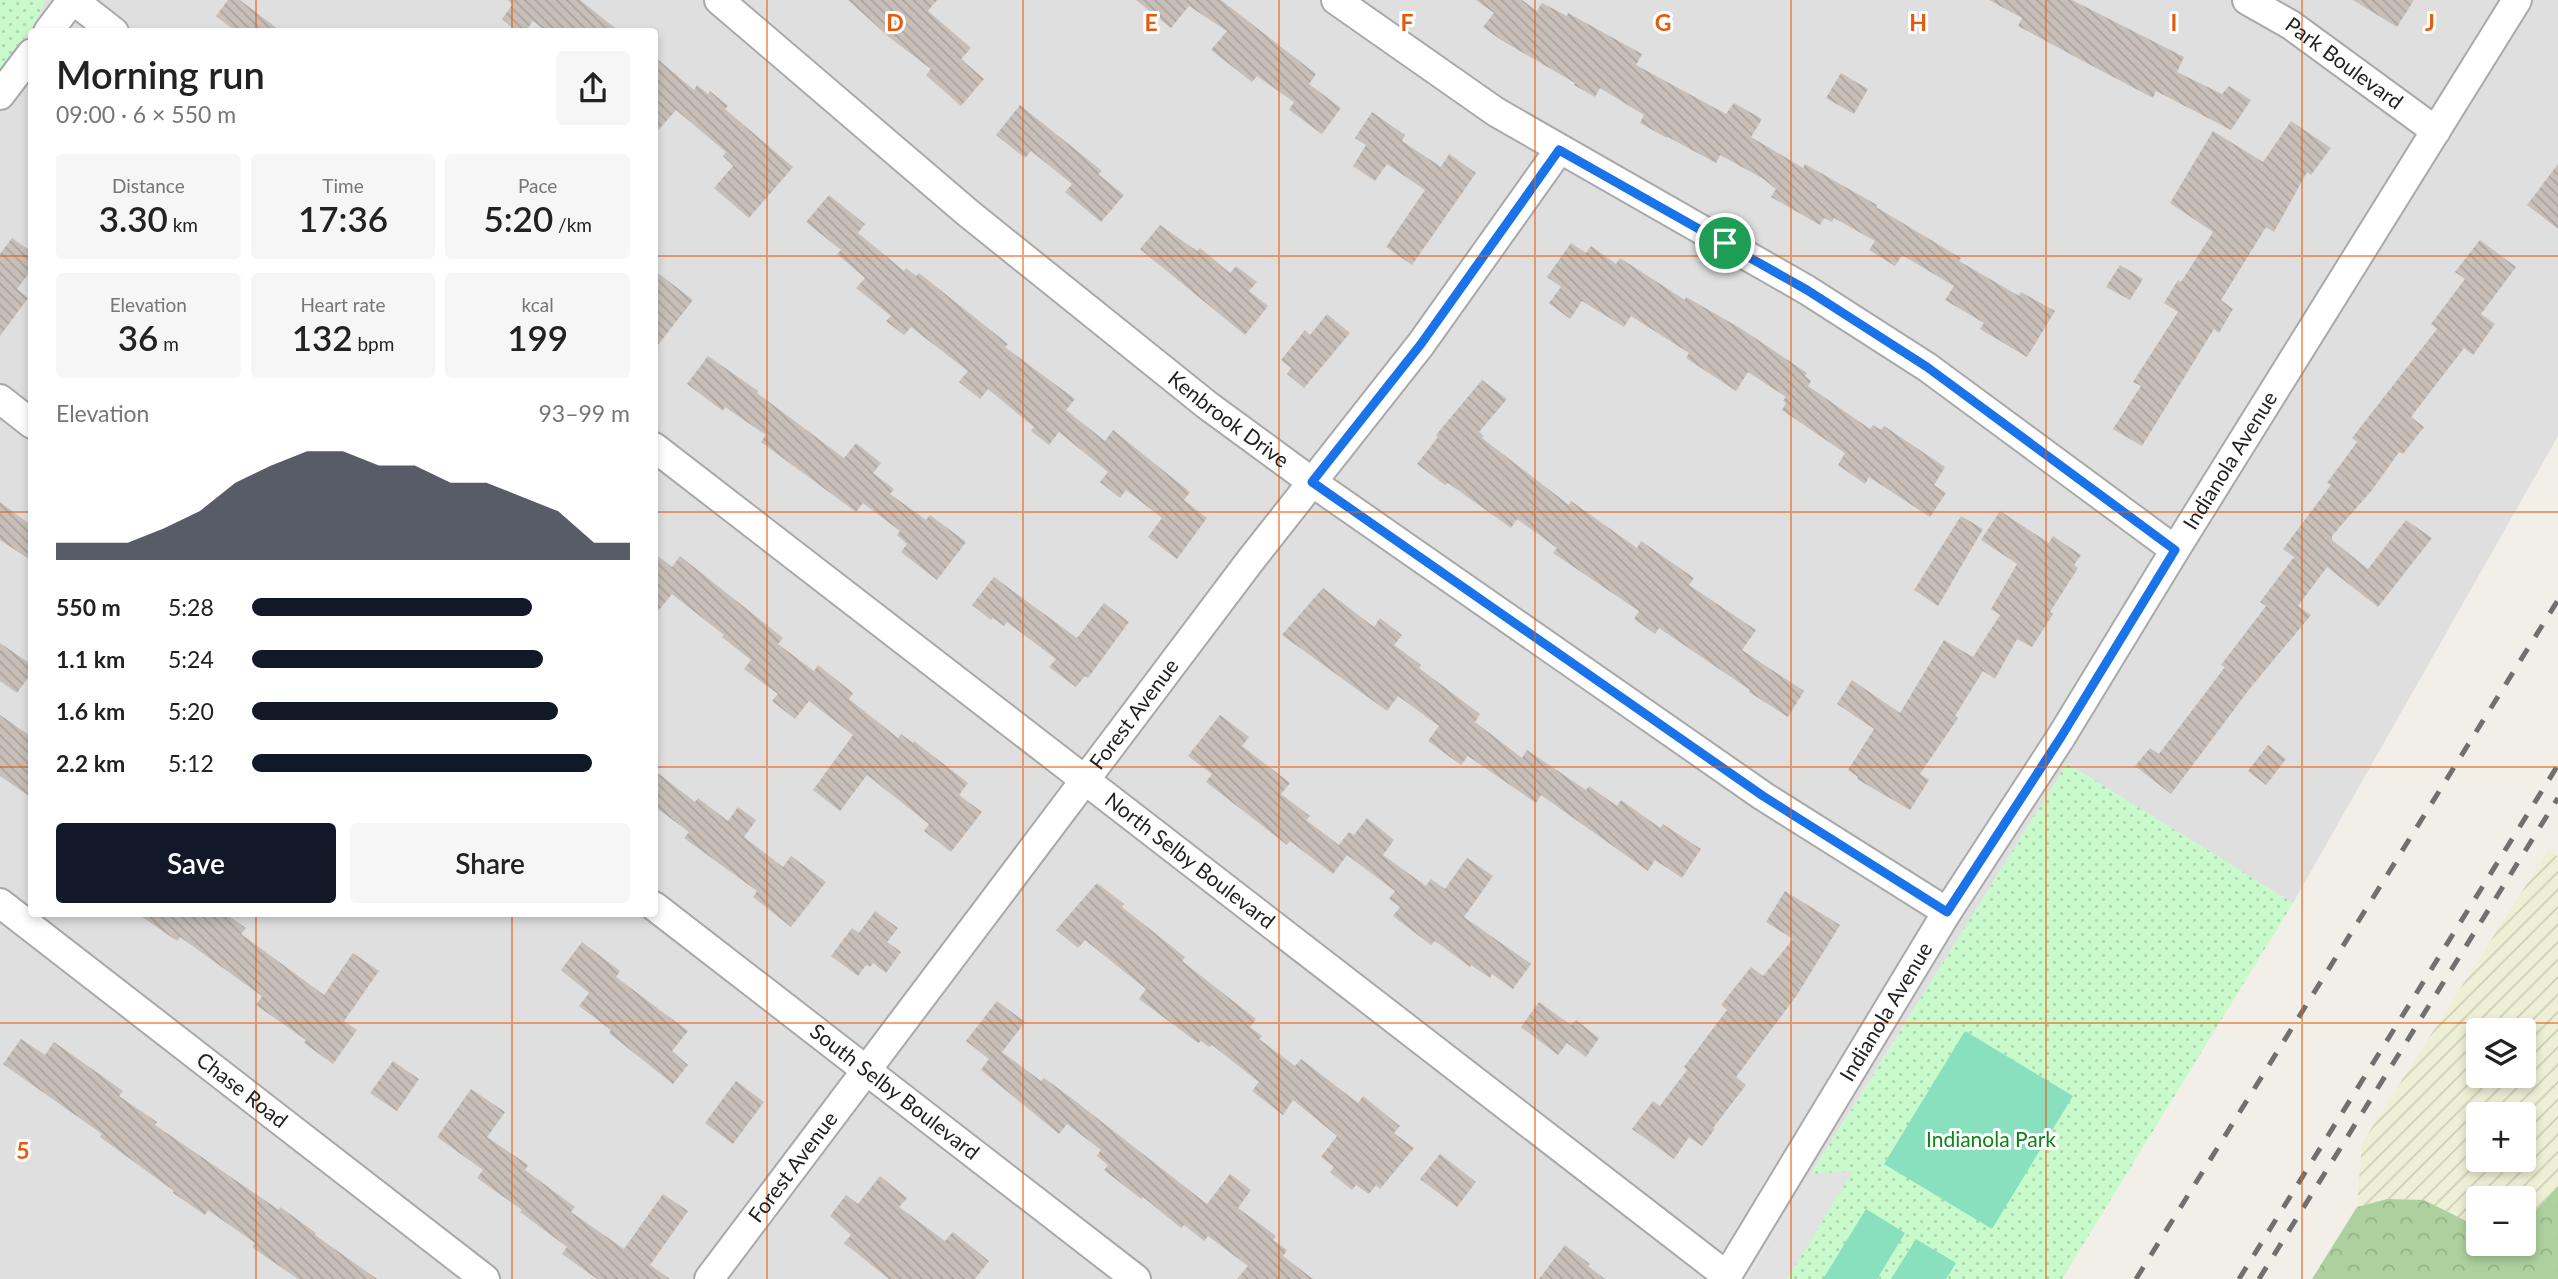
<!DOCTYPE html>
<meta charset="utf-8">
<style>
body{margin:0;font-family:Lato,sans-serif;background:#f6f6f6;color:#222;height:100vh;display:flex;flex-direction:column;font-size:26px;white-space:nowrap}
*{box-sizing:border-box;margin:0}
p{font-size:23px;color:#767676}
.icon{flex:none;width:38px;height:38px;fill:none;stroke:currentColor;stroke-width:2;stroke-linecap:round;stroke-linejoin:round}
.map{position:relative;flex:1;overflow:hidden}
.panel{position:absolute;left:28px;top:28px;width:630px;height:889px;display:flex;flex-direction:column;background:#fff;border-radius:7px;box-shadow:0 4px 10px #0003}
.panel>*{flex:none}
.tools{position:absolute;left:2466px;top:1018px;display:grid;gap:14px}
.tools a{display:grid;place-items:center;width:70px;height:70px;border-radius:7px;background:#fff;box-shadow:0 4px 10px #0003;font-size:35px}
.pin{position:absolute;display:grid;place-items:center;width:60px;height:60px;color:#fff;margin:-30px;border:4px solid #fff;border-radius:50%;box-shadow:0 2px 7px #0007}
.round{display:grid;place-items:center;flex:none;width:74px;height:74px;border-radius:7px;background:#f6f6f6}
.overview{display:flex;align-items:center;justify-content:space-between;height:119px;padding:0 28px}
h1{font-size:38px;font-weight:600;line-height:52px}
.metrics{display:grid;grid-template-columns:repeat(3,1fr);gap:10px;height:119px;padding:7px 28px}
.metrics div{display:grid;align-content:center;border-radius:7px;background:#f6f6f6;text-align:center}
.metrics b{font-size:35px;font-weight:600}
.metrics small{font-size:19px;font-weight:400}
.metrics p{font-size:19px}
.chart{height:196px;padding:14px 28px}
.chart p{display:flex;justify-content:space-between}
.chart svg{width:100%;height:126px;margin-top:7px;fill:#111827;opacity:.7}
.primary-button{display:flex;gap:14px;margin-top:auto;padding:14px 28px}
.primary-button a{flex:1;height:80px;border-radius:7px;background:#111827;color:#fff;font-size:28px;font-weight:600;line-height:80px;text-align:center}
.primary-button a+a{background:#f6f6f6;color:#222}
ul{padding:0 28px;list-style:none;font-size:23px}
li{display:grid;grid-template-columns:112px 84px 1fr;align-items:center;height:52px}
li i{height:18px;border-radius:9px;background:#111827}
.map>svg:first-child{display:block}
.residential{fill:#e0dfdf;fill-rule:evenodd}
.farmland{fill:url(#farmland-furrows);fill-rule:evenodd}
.forest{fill:url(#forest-crowns)}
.park{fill:url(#park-dots)}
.pitch{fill:#88e0be}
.parking{fill:#e2e2e2}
.building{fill:url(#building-back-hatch)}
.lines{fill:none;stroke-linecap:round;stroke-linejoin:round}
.minor-casing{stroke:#a9a9a9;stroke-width:32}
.minor{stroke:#fff;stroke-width:28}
.rail{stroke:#707070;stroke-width:5;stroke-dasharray:14 14;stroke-linecap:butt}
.route-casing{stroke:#fff;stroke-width:14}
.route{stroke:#1a73e8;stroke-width:9}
.grid{fill:none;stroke:#e8590c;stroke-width:2;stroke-opacity:0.55}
.labels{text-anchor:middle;stroke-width:6;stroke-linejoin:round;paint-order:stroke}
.street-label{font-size:21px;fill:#222;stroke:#fff}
.park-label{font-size:21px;fill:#0c8416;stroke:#fff}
.grid-label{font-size:23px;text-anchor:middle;font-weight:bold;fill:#e8590c;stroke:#fff;stroke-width:6;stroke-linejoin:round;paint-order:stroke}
</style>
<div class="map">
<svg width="2558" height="1279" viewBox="0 0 2558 1279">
<defs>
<pattern id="farmland-furrows" width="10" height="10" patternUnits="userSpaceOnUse" patternTransform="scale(1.75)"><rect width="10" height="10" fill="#eef0d5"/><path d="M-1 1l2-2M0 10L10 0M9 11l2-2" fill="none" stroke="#ccceb7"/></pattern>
<pattern id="forest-crowns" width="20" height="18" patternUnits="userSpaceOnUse" patternTransform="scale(1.75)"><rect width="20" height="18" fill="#add19e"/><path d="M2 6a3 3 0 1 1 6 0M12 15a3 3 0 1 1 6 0" fill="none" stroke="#95b388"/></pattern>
<pattern id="park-dots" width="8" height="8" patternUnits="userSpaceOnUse" patternTransform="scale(1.75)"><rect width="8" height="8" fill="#c8facc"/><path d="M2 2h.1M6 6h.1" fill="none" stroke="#acd6af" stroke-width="1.8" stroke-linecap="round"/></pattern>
<pattern id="building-back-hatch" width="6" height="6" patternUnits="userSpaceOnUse" patternTransform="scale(1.75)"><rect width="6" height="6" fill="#c7bfb8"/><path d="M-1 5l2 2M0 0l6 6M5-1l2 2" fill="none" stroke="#aba49e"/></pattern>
</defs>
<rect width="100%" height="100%" fill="#f2efe9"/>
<path class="residential" d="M 0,0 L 2558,0 L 2558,436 L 2293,903 L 2067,764 L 1745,1279 L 0,1279 ZM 32,32 L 654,32 L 654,914 L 32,914 Z"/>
<path class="farmland" d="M 2549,849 L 2558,857 L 2558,1186 L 2524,1224 L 2524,1199 L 2478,1199 L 2478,1227 L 2424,1200 L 2387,1199 L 2357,1207 L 2362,1143 ZM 2478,1031 L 2524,1031 L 2524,1076 L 2478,1076 ZM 2478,1115 L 2524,1115 L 2524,1160 L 2478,1160 Z"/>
<path class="forest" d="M 2558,1186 L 2558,1279 L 2312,1279 L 2357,1207 L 2387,1199 L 2424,1200 L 2478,1227 L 2478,1244 L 2524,1244 L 2524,1224 Z"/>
<path class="park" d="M 0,0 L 44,0 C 42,21 13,50 0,68 Z
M 2067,763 L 2293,903 L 2062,1279 L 1746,1279 Z"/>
<path class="pitch" d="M 1965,1031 L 2073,1096 L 1992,1229 L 1884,1164 Z
M 1866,1209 L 1905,1233 L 1877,1279 L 1823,1279 Z
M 1916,1239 L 1956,1263 L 1946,1279 L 1891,1279 Z"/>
<path class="parking" d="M 1853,1171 L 1787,1279 L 1746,1279 L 1811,1174 Z"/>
<path class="building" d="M 228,0 L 240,0 L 282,32 L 236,32 L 216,16 Z
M 507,0 L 580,0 L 620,32 L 547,32 L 533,21 L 525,32 L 518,32 L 502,19 L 513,4 Z
M 848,0 L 937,0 L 928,11 L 971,48 L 961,59 L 984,79 L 961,106 L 926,75 L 931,69 L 889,37 Z
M 1136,0 L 1221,0 L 1316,74 L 1309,84 L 1341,108 L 1322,134 L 1289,110 L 1294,102 L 1257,76 L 1252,82 L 1211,50 L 1227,31 L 1189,6 L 1171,28 Z
M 1476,0 L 1522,0 L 1537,11 L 1542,3 L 1567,16 L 1568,13 L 1642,54 L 1636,65 L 1726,114 L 1734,103 L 1762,119 L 1751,137 L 1803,168 L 1805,164 L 1877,205 L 1876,207 L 1961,258 L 1959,261 L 2019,296 L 2021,292 L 2055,311 L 2027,357 L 1980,329 L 1984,323 L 1945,300 L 1954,286 L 1902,255 L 1895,266 L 1869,250 L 1875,241 L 1834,218 L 1832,222 L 1824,218 L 1820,225 L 1771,197 L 1776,189 L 1762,178 L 1720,155 L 1716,163 L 1668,137 L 1667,138 L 1640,123 L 1644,115 L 1600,88 L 1595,97 L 1574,85 L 1575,83 L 1501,40 L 1483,27 L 1494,13 Z
M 1989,0 L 2072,0 L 2184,57 L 2177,72 L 2222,94 L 2229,86 L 2251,100 L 2231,130 L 2156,91 L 2153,98 L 2083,61 L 2018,26 L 2022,18 Z
M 2353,0 L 2414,0 L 2397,27 Z
M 654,56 L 694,90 L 697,85 L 708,94 L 710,91 L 728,106 L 725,109 L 793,167 L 749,218 L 714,188 L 733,166 L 723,156 L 726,152 L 676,110 L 654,135 Z
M 1841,73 L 1868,89 L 1854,114 L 1826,98 Z
M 1020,105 L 1102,171 L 1098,174 L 1124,195 L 1101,222 L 1065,192 L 1072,184 L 1031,151 L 1025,158 L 996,135 Z
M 1372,112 L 1405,135 L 1402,141 L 1441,167 L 1449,154 L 1476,173 L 1412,265 L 1386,247 L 1425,190 L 1387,164 L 1375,181 L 1353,166 L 1366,145 L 1355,138 Z
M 2291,121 L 2331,148 L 2311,175 L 2307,172 L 2274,232 L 2266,227 L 2221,300 L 2233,309 L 2219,333 L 2214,329 L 2142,446 L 2113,429 L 2141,386 L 2133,382 L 2178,312 L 2164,303 L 2178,280 L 2181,282 L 2213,232 L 2170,203 L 2213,131 L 2263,162 Z
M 2558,164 L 2558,229 L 2527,205 Z
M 829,195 L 865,224 L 858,233 L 904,271 L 906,268 L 916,276 L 919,273 L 1008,344 L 1005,347 L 1075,399 L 1066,410 L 1105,441 L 1113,430 L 1190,492 L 1184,500 L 1207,518 L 1177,559 L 1148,537 L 1162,518 L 1126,490 L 1120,498 L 1100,482 L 1108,472 L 1059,432 L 1049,445 L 1031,431 L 1034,427 L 988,389 L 980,399 L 959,382 L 968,371 L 911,327 L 904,335 L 886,321 L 891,316 L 856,288 L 865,278 L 837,254 L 841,250 L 806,222 Z
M 1160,225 L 1197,251 L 1200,248 L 1230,273 L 1236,266 L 1257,282 L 1249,291 L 1268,306 L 1245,335 L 1140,249 Z
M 12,238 L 32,252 L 32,269 L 17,289 L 28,298 L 0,336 L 0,254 Z
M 2480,240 L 2516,267 L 2481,314 L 2495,324 L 2473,355 L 2464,348 L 2411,417 L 2424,427 L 2403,454 L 2399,452 L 2372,490 L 2332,536 L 2332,540 L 2368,569 L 2406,520 L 2432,538 L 2378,607 L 2327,567 L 2298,606 L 2311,615 L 2251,687 L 2171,794 L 2135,766 L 2150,748 L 2159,754 L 2225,667 L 2221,665 L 2266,606 L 2260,602 L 2294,557 L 2283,549 L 2331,485 L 2327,483 L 2357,442 L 2352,438 L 2437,329 L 2431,324 L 2465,279 L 2455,272 Z
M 1571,243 L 1586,253 L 1591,246 L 1616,264 L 1620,258 L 1685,300 L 1686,297 L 1740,328 L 1807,373 L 1805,376 L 1811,381 L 1808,386 L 1870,429 L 1873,425 L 1881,430 L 1884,426 L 1945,467 L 1934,485 L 1946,493 L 1930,517 L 1869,477 L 1865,484 L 1838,465 L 1845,453 L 1782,410 L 1786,403 L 1783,401 L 1786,397 L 1748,372 L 1736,391 L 1686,358 L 1689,353 L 1631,316 L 1624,327 L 1582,301 L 1570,319 L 1549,303 L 1561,287 L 1547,277 Z
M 2120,265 L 2143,279 L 2130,300 L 2106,287 Z
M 654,270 L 693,300 L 654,350 Z
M 1327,314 L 1350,333 L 1304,388 L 1287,374 L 1291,368 L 1281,360 L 1305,330 L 1310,335 Z
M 708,356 L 758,391 L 757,393 L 844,458 L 856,443 L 881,463 L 873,473 L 894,489 L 890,494 L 926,520 L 930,515 L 966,542 L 937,580 L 901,552 L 907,544 L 897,535 L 900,531 L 863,503 L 856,512 L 761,442 L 766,435 L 725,407 L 723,411 L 687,384 Z
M 1482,380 L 1507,399 L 1479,432 L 1484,436 L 1482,438 L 1569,505 L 1571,501 L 1637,548 L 1641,541 L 1694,578 L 1689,585 L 1756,630 L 1742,650 L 1804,691 L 1788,717 L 1749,692 L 1750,690 L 1659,628 L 1655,634 L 1634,619 L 1639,611 L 1553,553 L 1557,548 L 1517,519 L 1511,528 L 1448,483 L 1445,485 L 1417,464 L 1438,437 L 1436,435 Z
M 0,502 L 32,526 L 32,561 L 0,540 Z
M 2000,511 L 2049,543 L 2053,536 L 2081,555 L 2074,565 L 2078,568 L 2050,612 L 2053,614 L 2032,647 L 2017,639 L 1995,679 L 1983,671 L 1955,716 L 1958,718 L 1920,774 L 1929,780 L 1910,810 L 1857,779 L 1858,777 L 1848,770 L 1874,729 L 1837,704 L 1852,680 L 1900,713 L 1944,640 L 1973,657 L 2000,615 L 1991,609 L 2017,564 L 1981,540 Z
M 1961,516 L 1983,529 L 1938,606 L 1914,590 Z
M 654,553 L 672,567 L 680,556 L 783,638 L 778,644 L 814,671 L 818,665 L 853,693 L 849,699 L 898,738 L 901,734 L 913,743 L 914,741 L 968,783 L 959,795 L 982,812 L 951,852 L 924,831 L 929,824 L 867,775 L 840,811 L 813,790 L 853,735 L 809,701 L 795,719 L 772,701 L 778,694 L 744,669 L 751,660 L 722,637 L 724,635 L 672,594 L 654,616 Z
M 994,577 L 1077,638 L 1104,603 L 1129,622 L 1088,678 L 1085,676 L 1076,687 L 1049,667 L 1056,659 L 1007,622 L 1004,626 L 993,618 L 991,620 L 972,605 Z
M 1323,588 L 1374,627 L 1380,618 L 1402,635 L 1394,645 L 1421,665 L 1419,668 L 1480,714 L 1475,722 L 1522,758 L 1527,750 L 1586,790 L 1589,786 L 1617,806 L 1621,800 L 1660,828 L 1663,824 L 1701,849 L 1682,878 L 1655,860 L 1648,871 L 1541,795 L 1536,803 L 1468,756 L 1461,765 L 1428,741 L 1439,726 L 1398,696 L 1387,711 L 1282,635 Z
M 0,643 L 32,665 L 32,672 L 17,693 L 0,681 Z
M 0,715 L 32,737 L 32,798 L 0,776 Z
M 1220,715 L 1249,737 L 1242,746 L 1290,783 L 1281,794 L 1310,816 L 1306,820 L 1339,845 L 1349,832 L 1354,835 L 1367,818 L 1394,840 L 1383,855 L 1426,886 L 1431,879 L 1445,889 L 1467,858 L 1493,876 L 1464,917 L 1531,964 L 1513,989 L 1492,974 L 1490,978 L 1471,965 L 1470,967 L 1435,941 L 1431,945 L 1393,916 L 1400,907 L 1389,899 L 1395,891 L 1347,855 L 1333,874 L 1290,841 L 1287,845 L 1206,782 L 1212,774 L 1188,756 Z
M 2268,745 L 2286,759 L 2266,785 L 2248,771 Z
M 654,770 L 695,802 L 698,798 L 728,821 L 738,807 L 756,820 L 744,837 L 783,867 L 791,856 L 826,882 L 791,927 L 753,897 L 757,891 L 684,838 L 689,832 L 654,806 Z
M 1097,883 L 1124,904 L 1122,907 L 1185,957 L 1182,961 L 1256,1019 L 1250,1027 L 1262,1036 L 1259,1039 L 1295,1066 L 1301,1059 L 1358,1103 L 1363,1096 L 1400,1126 L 1394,1133 L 1414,1148 L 1380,1189 L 1376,1185 L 1369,1194 L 1356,1185 L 1352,1190 L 1330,1172 L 1334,1167 L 1321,1157 L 1337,1136 L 1293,1100 L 1283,1115 L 1252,1091 L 1259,1082 L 1212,1045 L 1209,1047 L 1201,1041 L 1198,1043 L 1139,999 L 1146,989 L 1085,940 L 1078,948 L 1056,930 Z
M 1785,891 L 1840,925 L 1797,995 L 1736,1077 L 1746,1085 L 1713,1128 L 1715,1129 L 1702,1146 L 1689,1137 L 1674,1159 L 1632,1129 L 1653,1101 L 1660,1106 L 1687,1070 L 1684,1067 L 1727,1010 L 1721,1005 L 1751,967 L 1763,976 L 1793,939 L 1766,922 Z
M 875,911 L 898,928 L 887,942 L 901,952 L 886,973 L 873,963 L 870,967 L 866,965 L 858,976 L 831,956 L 852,928 L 859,933 Z
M 138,914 L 226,914 L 246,928 L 241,934 L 324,995 L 353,953 L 379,971 L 344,1021 L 357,1030 L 333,1064 L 304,1043 L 306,1040 L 256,1005 L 262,996 L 180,937 L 177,941 Z
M 582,942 L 620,971 L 616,977 L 688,1031 L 672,1051 L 688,1065 L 673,1084 L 609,1033 L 611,1030 L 579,1006 L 589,993 L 561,970 Z
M 997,1001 L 1025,1022 L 1002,1052 L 1041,1081 L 1044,1078 L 1070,1097 L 1207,1204 L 1230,1174 L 1251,1190 L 1238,1208 L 1276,1236 L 1273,1240 L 1287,1250 L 1283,1256 L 1313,1279 L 1237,1279 L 1248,1266 L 1208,1236 L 1204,1241 L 1184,1225 L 1181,1228 L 1143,1197 L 1141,1199 L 1104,1170 L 1108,1165 L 1097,1156 L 1101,1150 L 1067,1124 L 1059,1134 L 981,1070 L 989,1059 L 966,1041 Z
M 1539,1002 L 1571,1025 L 1576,1020 L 1599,1038 L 1586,1057 L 1567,1043 L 1558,1055 L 1521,1027 Z
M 21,1039 L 45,1055 L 54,1042 L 123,1091 L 119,1096 L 157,1122 L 155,1125 L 279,1210 L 280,1207 L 316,1233 L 315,1235 L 377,1279 L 298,1279 L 252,1247 L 255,1243 L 208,1210 L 205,1215 L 173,1193 L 174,1191 L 100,1137 L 102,1134 L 3,1064 Z
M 393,1061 L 419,1079 L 397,1111 L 370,1093 Z
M 736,1081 L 764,1102 L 733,1144 L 705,1123 Z
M 471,1089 L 505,1112 L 487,1137 L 528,1165 L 525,1170 L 575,1207 L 571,1212 L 624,1249 L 663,1194 L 688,1211 L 650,1265 L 670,1279 L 597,1279 L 562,1254 L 567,1247 L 520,1212 L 522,1210 L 477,1178 L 483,1170 L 437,1137 Z
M 1440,1154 L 1476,1182 L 1457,1207 L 1420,1179 Z
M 880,1176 L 907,1198 L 899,1207 L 945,1241 L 953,1232 L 989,1261 L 975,1279 L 889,1279 L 844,1243 L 851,1235 L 830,1216 L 846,1195 L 858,1204 Z
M 1565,1245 L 1590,1264 L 1588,1266 L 1605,1279 L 1539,1279 Z"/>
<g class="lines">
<defs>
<g id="minor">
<path d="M 73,0 L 114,32"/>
<path id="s1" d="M 719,0 L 968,213 L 1207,405 L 1312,482 L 1763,796 L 1947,912"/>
<path d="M 1336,0 L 1496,112 L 1807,290 L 1927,367 L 2175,550"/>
<path id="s2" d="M 2247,0 L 2291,25 L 2436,131"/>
<path d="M 48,32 L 72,0"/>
<path d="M 0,95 L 32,53"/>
<path d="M 0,399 L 32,424"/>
<path id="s3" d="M 654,447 L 1727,1276"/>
<path id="s4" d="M 0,903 L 485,1279"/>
<path id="s5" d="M 654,906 L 1136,1279"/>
<path id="s6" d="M 709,1279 L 1250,561 L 1421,344 L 1559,150"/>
<path id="s7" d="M 1725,1279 L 1947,912 L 2061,737 L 2175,550 L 2517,0"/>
</g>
</defs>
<use href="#minor" class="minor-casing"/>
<use href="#minor" class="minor"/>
<path class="rail" d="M 2136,1279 L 2558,600
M 2239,1279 L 2558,765
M 2259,1279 L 2558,798"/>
</g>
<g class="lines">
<defs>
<path id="route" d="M 1559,150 L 1807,290 L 1927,367 L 2175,550 L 2061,737 L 1947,912 L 1763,796 L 1312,482 L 1421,344 Z"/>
</defs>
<use href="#route" class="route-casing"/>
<use href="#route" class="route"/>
</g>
<path class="grid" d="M 256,0 L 256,32M 512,0 L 512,32M 767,0 L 767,1279M 1023,0 L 1023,1279M 1279,0 L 1279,1279M 1535,0 L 1535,1279M 1791,0 L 1791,1279M 2046,0 L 2046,1279M 2302,0 L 2302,1279M 0,256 L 32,256M 654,256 L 2558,256M 0,512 L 32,512M 654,512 L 2558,512M 0,767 L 32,767M 654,767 L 2558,767M 256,914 L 256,1279M 512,914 L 512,1279M 0,1023 L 2558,1023"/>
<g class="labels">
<g class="street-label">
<text dy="7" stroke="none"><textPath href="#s2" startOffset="116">Park Boulevard</textPath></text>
<text dy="7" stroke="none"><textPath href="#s1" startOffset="660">Kenbrook Drive</textPath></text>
<text dy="7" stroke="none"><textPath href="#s7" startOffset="962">Indianola Avenue</textPath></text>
<text dy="7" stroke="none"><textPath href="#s6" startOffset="707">Forest Avenue</textPath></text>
<text dy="7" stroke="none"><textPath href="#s3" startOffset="677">North Selby Boulevard</textPath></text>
<text dy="7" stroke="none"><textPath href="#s7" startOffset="312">Indianola Avenue</textPath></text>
<text dy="7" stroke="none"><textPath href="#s4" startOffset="306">Chase Road</textPath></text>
<text dy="7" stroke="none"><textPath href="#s5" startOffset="304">South Selby Boulevard</textPath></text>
<text dy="7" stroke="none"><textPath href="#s6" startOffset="140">Forest Avenue</textPath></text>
</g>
<g class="park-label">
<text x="1991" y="1147">Indianola Park</text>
</g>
</g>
<g class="grid-label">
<text x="895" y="31">D</text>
<text x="1151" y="31">E</text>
<text x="1407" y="31">F</text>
<text x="1663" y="31">G</text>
<text x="1918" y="31">H</text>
<text x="2174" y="31">I</text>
<text x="2430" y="31">J</text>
<text x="23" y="1159">5</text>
</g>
</svg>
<div class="tools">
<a><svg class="icon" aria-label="layers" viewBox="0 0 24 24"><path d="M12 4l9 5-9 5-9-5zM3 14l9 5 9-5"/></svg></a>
<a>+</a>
<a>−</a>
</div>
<div class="pin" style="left:1725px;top:243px;background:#1e9e55"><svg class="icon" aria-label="arrive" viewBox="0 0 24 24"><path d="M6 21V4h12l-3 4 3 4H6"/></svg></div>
<section class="panel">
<div class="overview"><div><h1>Morning run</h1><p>09:00 · 6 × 550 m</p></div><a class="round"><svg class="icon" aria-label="share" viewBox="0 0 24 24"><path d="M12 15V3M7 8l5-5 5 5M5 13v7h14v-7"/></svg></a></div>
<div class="metrics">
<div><p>Distance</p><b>3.30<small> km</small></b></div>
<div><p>Time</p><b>17:36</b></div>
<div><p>Pace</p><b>5:20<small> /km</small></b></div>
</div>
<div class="metrics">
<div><p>Elevation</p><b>36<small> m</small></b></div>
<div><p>Heart rate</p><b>132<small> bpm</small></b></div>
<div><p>kcal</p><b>199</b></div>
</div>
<div class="chart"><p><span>Elevation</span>93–99 m</p>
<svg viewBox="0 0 160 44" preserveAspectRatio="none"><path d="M0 44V38L10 38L20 38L30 33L40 27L50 17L60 11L70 6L80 6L90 11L100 11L110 17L120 17L130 22L140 27L150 38L160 38V44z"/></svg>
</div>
<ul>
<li><b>550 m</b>5:28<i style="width:74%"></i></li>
<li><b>1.1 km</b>5:24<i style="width:77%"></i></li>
<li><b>1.6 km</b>5:20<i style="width:81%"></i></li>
<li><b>2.2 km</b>5:12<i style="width:90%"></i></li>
</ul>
<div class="primary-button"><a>Save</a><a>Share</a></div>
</section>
</div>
